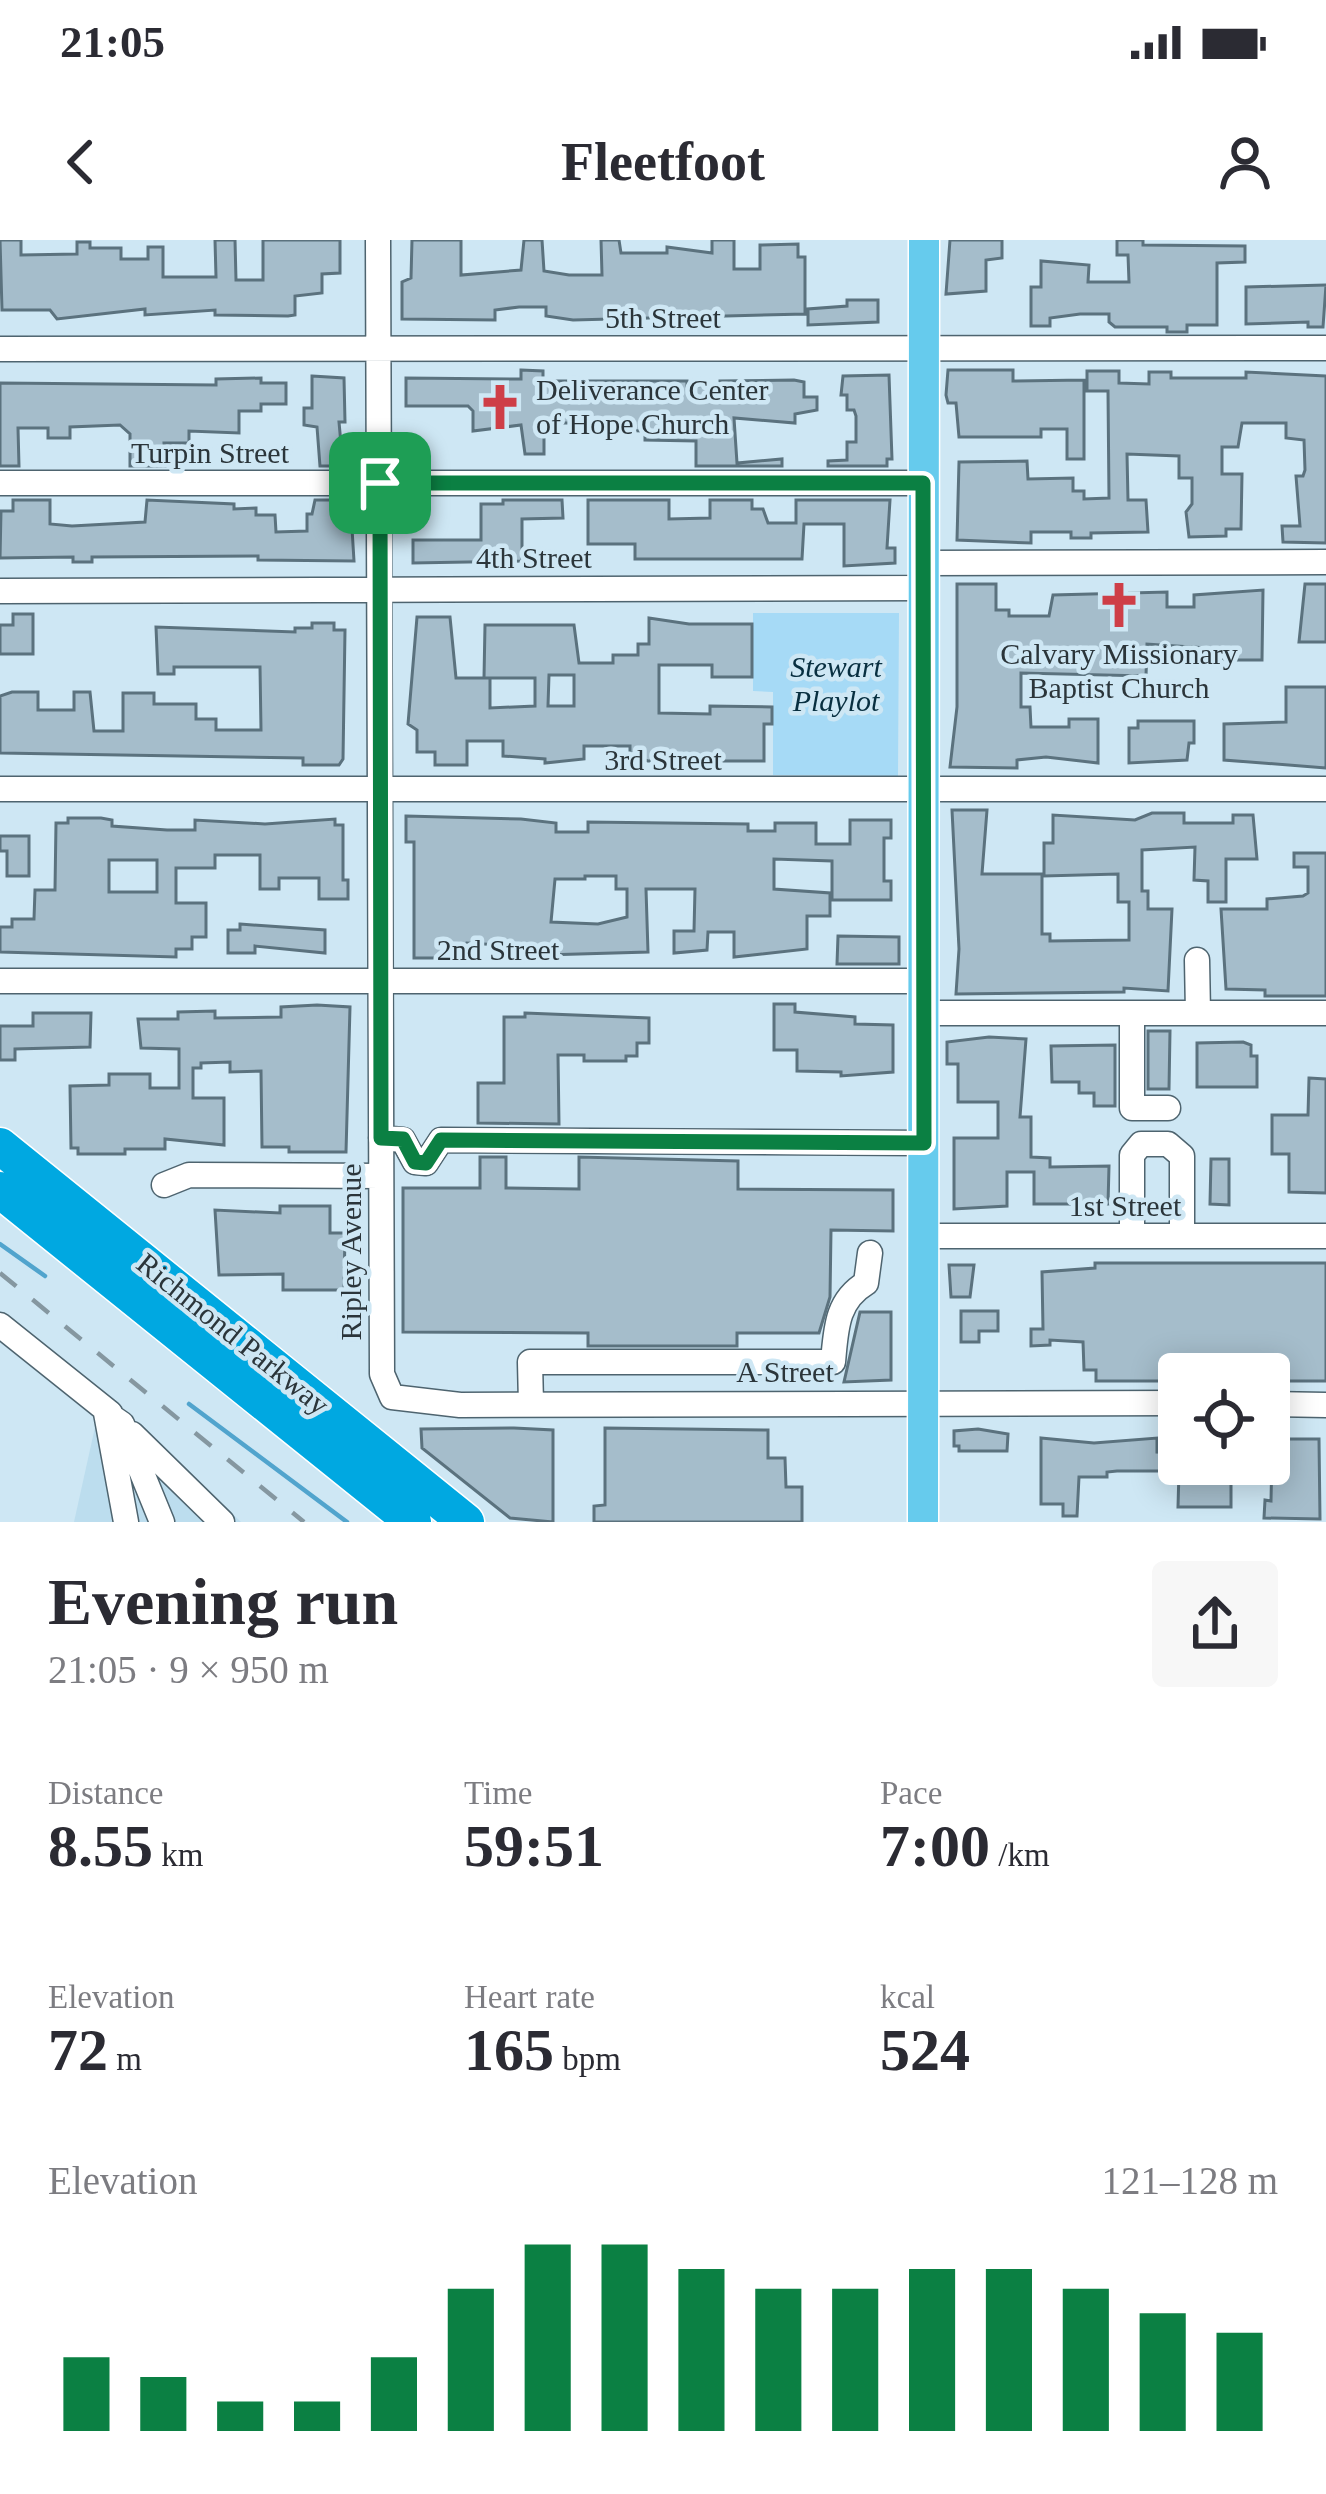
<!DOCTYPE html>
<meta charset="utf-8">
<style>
body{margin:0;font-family:Georgia,serif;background:#f7f7f7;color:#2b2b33;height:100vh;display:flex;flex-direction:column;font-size:45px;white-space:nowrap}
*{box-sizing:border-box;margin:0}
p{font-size:39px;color:#7c7c81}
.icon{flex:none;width:66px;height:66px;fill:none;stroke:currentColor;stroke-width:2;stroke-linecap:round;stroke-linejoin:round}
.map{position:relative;height:1282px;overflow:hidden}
.drawer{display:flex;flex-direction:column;background:#fff;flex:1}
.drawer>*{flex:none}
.fabs{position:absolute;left:1158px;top:1113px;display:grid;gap:24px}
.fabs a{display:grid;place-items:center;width:132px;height:132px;border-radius:12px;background:#fff;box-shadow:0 6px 30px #0003;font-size:60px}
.pin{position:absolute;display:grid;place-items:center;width:102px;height:102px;color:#fff;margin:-51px;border-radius:24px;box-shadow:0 6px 18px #0006}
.round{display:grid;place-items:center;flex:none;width:126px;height:126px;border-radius:12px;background:#f7f7f7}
.headline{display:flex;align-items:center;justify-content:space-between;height:204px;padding:0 48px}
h1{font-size:66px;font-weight:700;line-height:90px}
.stats{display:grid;grid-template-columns:repeat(3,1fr);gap:18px;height:204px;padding:12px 48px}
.stats div{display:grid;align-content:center}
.stats b{font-size:60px;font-weight:700}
.stats small{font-size:33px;font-weight:400}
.stats p{font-size:33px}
.chart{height:336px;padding:24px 48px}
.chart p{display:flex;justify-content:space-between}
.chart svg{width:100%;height:216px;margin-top:12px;stroke:#0b8043;stroke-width:6}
.status{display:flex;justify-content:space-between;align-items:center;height:84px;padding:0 60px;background:#fff;direction:ltr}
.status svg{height:33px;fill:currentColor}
header{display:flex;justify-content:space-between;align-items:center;height:156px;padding:0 48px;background:#fff;font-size:54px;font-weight:700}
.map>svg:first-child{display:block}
.built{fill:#bcddee}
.green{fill:#a6daf6}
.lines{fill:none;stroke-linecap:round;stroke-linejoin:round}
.stream{stroke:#51a4cd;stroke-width:4.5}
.building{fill:#a5bdcb;stroke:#5b727e;stroke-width:3;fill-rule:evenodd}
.minor-casing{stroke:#4e646f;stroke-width:27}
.major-casing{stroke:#fff;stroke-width:33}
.highway-casing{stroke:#fff;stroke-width:39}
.minor{stroke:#fff;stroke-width:24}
.major{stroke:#66cbed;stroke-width:30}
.highway{stroke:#00a8e1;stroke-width:36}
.rail{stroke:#8597a0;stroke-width:4.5;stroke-dasharray:21 21;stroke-linecap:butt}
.route-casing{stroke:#fff;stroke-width:24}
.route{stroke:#0b8043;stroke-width:15}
.labels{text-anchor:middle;stroke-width:9;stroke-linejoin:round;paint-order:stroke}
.street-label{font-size:30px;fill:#2b353a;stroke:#cee7f4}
.poi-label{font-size:30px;fill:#2b353a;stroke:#cee7f4;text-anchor:start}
.park-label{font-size:30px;font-style:italic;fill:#082f40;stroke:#cee7f4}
</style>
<div class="status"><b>21:05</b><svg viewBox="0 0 49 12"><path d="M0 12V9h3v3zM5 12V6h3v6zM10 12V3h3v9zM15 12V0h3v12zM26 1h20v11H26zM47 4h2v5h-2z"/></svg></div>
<header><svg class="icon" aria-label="back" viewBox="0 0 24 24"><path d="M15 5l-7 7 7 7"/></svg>Fleetfoot<svg class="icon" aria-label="person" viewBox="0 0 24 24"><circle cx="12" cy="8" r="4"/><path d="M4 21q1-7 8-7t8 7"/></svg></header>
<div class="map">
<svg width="1326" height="1282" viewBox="0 0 1326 1282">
<rect width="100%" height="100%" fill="#cee7f4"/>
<path class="built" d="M 103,1151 L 241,1282 L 74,1282 Z"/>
<path class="green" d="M 753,373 L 899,373 L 898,536 L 773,535 L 773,452 L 753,451 Z"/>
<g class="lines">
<path class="stream" d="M 0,1004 L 45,1036
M 189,1164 L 347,1282"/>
</g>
<path class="building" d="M 0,0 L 21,0 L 21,15 L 77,14 L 77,2 L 90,2 L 90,8 L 121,8 L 121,19 L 148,19 L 148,7 L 163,7 L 163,37 L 216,37 L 215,0 L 235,0 L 236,40 L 263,40 L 263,0 L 340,0 L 340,33 L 322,34 L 322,53 L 295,56 L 295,75 L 288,76 L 215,75 L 215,70 L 145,75 L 145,69 L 57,79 L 50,70 L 2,70 Z
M 412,0 L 461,0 L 461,35 L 521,30 L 524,0 L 542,0 L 544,31 L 569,35 L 602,35 L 601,0 L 619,0 L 621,13 L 667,13 L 667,7 L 712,13 L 712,0 L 734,0 L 734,29 L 760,29 L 760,5 L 798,4 L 798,17 L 805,17 L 805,74 L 573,80 L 546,76 L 546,67 L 519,67 L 495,70 L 495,80 L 402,79 L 402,42 L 411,38 Z
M 950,0 L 1002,0 L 1002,18 L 986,20 L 986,51 L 946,54 Z
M 1117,0 L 1143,0 L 1143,5 L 1245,6 L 1245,22 L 1217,23 L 1217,85 L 1187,85 L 1187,92 L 1167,92 L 1167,87 L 1115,87 L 1109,82 L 1109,74 L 1080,74 L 1050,78 L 1050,86 L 1031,86 L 1031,47 L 1041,47 L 1041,21 L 1089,25 L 1088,42 L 1129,42 L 1128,15 L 1117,15 Z
M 1326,45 L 1323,87 L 1308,87 L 1308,82 L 1246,84 L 1246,47 Z
M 847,60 L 878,60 L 878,82 L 808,85 L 808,69 L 847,66 Z
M 521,130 L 543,131 L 543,141 L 687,141 L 687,146 L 720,145 L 720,141 L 794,140 L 804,142 L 804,157 L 817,157 L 817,170 L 795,174 L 795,183 L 734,178 L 737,223 L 782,219 L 782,226 L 696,226 L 696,201 L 645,200 L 645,191 L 605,190 L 605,183 L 544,183 L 544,214 L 525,214 L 521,185 L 473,191 L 473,171 L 468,166 L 406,166 L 406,138 L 521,139 Z
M 948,130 L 1013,130 L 1013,141 L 1084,140 L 1084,219 L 1067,219 L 1067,189 L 1041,189 L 1041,197 L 959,197 L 956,163 L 948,163 L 946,155 Z
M 1087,131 L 1119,131 L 1119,143 L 1149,144 L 1149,132 L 1171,132 L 1171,138 L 1246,138 L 1246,132 L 1326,136 L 1326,303 L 1283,302 L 1282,286 L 1300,286 L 1296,236 L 1303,236 L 1305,230 L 1304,200 L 1286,198 L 1286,183 L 1242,183 L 1238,207 L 1222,207 L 1222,234 L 1242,234 L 1241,289 L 1226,289 L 1226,296 L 1189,297 L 1186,272 L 1192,264 L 1192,238 L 1179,238 L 1179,216 L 1127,214 L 1128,260 L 1146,260 L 1148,292 L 1091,293 L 1091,298 L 1071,298 L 1071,292 L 1031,292 L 1031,303 L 957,300 L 959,222 L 1027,221 L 1028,239 L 1073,238 L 1073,251 L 1084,251 L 1084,259 L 1109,258 L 1108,151 L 1087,151 Z
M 889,135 L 892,219 L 887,219 L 887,226 L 828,226 L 828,221 L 847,220 L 847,202 L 856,202 L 856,176 L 854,170 L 847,170 L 847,155 L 841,155 L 843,136 Z
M 312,136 L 344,138 L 345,182 L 339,182 L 343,226 L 320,226 L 317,187 L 304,185 L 304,168 L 312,168 Z
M 261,138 L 261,143 L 286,143 L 286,164 L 261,164 L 261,171 L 239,171 L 239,193 L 189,191 L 189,203 L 164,203 L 165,226 L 130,226 L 130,194 L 120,185 L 70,187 L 70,198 L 48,198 L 48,188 L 18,188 L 19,226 L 0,226 L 0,143 L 216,145 L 216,139 Z
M 13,260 L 50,260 L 50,284 L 72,286 L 145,282 L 147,260 L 234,264 L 234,269 L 256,268 L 256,275 L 275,275 L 276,292 L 307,291 L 307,274 L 312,274 L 315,260 L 346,260 L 346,272 L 351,272 L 354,321 L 258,320 L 258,316 L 92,317 L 92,322 L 73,322 L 73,317 L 0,318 L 1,271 L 13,271 Z
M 503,260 L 562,260 L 563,278 L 522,279 L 522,321 L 413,323 L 413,300 L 481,300 L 481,264 L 503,264 Z
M 588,260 L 669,260 L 669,279 L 710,278 L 710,260 L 752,260 L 752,269 L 763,269 L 768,283 L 796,283 L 796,260 L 890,260 L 887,308 L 895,308 L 895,323 L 844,326 L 844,284 L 804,284 L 802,319 L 635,319 L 635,304 L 588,304 Z
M 957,344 L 996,344 L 996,370 L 1009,370 L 1009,376 L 1049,376 L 1053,355 L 1167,352 L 1167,367 L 1194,367 L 1194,355 L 1263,350 L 1262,420 L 1206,420 L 1206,408 L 1147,404 L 1146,436 L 1021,433 L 1021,467 L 1030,467 L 1031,487 L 1069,487 L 1069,479 L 1098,479 L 1098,523 L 1046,517 L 1017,520 L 1017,528 L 950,527 L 957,467 Z
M 1305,344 L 1326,344 L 1326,402 L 1299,402 Z
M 13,374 L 33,374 L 33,414 L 0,414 L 0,385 L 13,385 Z
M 417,377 L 450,377 L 456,438 L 490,438 L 490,468 L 535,466 L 535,438 L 484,438 L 485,385 L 574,385 L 579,423 L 613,423 L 613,415 L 638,415 L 638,404 L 649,404 L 649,378 L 689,384 L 752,384 L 752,437 L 712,437 L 712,425 L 659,425 L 659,473 L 710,474 L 710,466 L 772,467 L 772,484 L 764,484 L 764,521 L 648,521 L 630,515 L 630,506 L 584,506 L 584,519 L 545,523 L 545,519 L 503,516 L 503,501 L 467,501 L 467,525 L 435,525 L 435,512 L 417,512 L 417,490 L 408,484 ZM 549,435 L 574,435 L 574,466 L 548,466 Z
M 312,383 L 334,383 L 334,390 L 345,390 L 343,519 L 339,525 L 303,525 L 303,518 L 0,513 L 0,456 L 12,452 L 38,452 L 38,470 L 74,470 L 74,452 L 90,452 L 94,491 L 123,491 L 123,453 L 154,453 L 154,464 L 196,464 L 196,479 L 216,479 L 216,490 L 261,490 L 260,427 L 174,427 L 174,434 L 158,434 L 156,387 L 295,392 L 295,388 L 312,388 Z
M 1286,447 L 1326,447 L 1326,528 L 1224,520 L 1224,484 L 1286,482 Z
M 1138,481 L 1194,481 L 1194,503 L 1189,503 L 1187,520 L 1129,523 L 1129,488 L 1138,488 Z
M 952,570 L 987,570 L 982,634 L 1042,634 L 1042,694 L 1050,694 L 1050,701 L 1129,700 L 1129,662 L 1118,662 L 1118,634 L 1044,636 L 1044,603 L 1053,603 L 1053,575 L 1135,580 L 1152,573 L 1184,573 L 1184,583 L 1233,583 L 1233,575 L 1253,575 L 1257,619 L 1226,619 L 1226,662 L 1208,662 L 1208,641 L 1194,640 L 1195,607 L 1142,610 L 1142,651 L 1148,651 L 1148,669 L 1172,669 L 1168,751 L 1124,748 L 1124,752 L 956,754 L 959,709 Z
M 406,576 L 521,579 L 556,583 L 556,592 L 588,592 L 588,582 L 748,584 L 748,591 L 775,591 L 775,583 L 816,583 L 816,604 L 850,604 L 850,580 L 891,580 L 891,598 L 884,598 L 884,641 L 891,641 L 891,660 L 832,660 L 832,621 L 774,619 L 774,649 L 830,653 L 830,676 L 807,676 L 807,709 L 734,717 L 734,692 L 708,692 L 707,710 L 674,713 L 674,691 L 694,691 L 695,649 L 646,649 L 648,712 L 544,715 L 518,713 L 518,706 L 467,703 L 465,718 L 414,718 L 414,602 L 406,602 ZM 585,636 L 616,636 L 616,649 L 627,649 L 627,677 L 598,684 L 551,682 L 555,639 L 585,639 Z
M 68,578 L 101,578 L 112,580 L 112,586 L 167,590 L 195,590 L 195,580 L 265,584 L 335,579 L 335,585 L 343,585 L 343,640 L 348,640 L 348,659 L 319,659 L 319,638 L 279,638 L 279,649 L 260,649 L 260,615 L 215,615 L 215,628 L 176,628 L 176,663 L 206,663 L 206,697 L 192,697 L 192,709 L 176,709 L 176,717 L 0,712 L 0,687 L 12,687 L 12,679 L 34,679 L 35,650 L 55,650 L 56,583 L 68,583 ZM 109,620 L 157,620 L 157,652 L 109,652 Z
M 0,596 L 29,596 L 29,636 L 7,636 L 7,611 L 0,611 Z
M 1294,613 L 1326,613 L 1326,756 L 1265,756 L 1265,750 L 1226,749 L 1221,669 L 1267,669 L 1267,659 L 1303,656 L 1308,653 L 1308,627 L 1294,627 Z
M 240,684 L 325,690 L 325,713 L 255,706 L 255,713 L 228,713 L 228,690 L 240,690 Z
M 838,696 L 899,697 L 899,724 L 837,724 Z
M 774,764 L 795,764 L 795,772 L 855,777 L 855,784 L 893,785 L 893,832 L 841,836 L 841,832 L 797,831 L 797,810 L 774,810 Z
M 317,765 L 350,767 L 346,912 L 289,912 L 289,907 L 262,907 L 261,831 L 230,832 L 230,822 L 201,823 L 201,828 L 193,828 L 193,858 L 224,858 L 224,905 L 165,899 L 165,909 L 125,909 L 125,914 L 78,914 L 78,908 L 71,908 L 70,846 L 109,845 L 109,834 L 150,834 L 150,848 L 179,848 L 179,809 L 141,808 L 138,779 L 178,779 L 178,772 L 215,771 L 215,778 L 281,777 L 281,767 Z
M 33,773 L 91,773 L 90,807 L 15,809 L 15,820 L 0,820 L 0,786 L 33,786 Z
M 525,773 L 649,778 L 649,803 L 637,803 L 637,816 L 626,816 L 626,821 L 584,821 L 584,815 L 558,815 L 559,884 L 478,883 L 478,843 L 504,843 L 504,777 L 525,777 Z
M 1148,791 L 1170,791 L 1169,849 L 1148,849 Z
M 989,797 L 1026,799 L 1020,877 L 1031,877 L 1031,917 L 1050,918 L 1050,927 L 1109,926 L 1108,964 L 1034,964 L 1034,932 L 1007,932 L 1007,966 L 954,969 L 954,898 L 998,898 L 998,862 L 958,862 L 958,824 L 947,824 L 947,802 Z
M 1243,802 L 1251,805 L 1251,816 L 1257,816 L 1257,847 L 1197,847 L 1197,803 Z
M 1115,805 L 1115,866 L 1094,866 L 1094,853 L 1079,853 L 1079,842 L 1052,842 L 1051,806 Z
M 1309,838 L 1326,839 L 1326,953 L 1289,952 L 1289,914 L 1272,914 L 1272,875 L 1308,875 Z
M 480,917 L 506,917 L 506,948 L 579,949 L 579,917 L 738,921 L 738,949 L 893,950 L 893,991 L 831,990 L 830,1057 L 819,1093 L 737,1093 L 737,1106 L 588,1106 L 588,1093 L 403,1092 L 403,948 L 480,948 Z
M 1211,919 L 1229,919 L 1229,965 L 1210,964 Z
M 280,966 L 330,966 L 330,993 L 345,993 L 344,1050 L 283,1050 L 283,1034 L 219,1035 L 215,970 L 280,973 Z
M 1095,1023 L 1326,1023 L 1326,1141 L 1269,1141 L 1269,1134 L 1179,1134 L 1179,1141 L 1096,1141 L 1096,1130 L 1084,1130 L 1083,1102 L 1050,1100 L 1050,1105 L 1031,1106 L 1031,1089 L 1043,1089 L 1042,1032 L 1095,1028 Z
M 949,1025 L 974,1025 L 970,1057 L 951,1057 Z
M 961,1071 L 998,1071 L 998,1091 L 979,1091 L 979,1102 L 961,1102 Z
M 860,1072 L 891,1072 L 891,1140 L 844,1142 Z
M 514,1188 L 553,1190 L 553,1282 L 510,1278 L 422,1208 L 421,1189 Z
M 605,1188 L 768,1190 L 768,1218 L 785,1218 L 786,1247 L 802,1247 L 802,1282 L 594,1282 L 594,1266 L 605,1265 Z
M 978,1189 L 1008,1194 L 1007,1211 L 959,1211 L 959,1206 L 954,1206 L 954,1191 Z
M 1041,1198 L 1094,1203 L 1157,1198 L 1157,1212 L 1179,1213 L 1179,1224 L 1231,1224 L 1231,1267 L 1178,1267 L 1179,1231 L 1117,1231 L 1107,1232 L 1107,1237 L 1079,1237 L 1077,1276 L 1063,1276 L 1063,1264 L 1041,1264 Z
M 1277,1199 L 1319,1199 L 1320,1279 L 1264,1278 L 1265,1260 L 1271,1261 L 1272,1213 L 1277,1213 Z"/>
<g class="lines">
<defs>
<path id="minor" d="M 378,0 L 382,1134 L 392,1157 L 460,1165 L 1179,1163
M 0,109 L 1326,108
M 0,243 L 923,243
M 924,323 L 1326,322
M 0,351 L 924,348
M 0,549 L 1326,549
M 1197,720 L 1198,773
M 0,741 L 924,741
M 924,773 L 1326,773
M 1132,773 L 1132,868 L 1168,868
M 381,898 L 403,900 L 415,922 L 426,923 L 441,900 L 924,903
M 164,945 L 189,935 L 381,936
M 924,996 L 1326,996
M 1132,996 L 1132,915 L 1141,904 L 1168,904 L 1182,916 L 1182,996
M 0,1085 L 110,1173
M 531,1164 L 530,1122 L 833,1122 C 836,1090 836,1061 866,1043 L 870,1013
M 1269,1164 L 1326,1165
M 132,1194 L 222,1282
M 126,1282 L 106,1173 L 122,1184 L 162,1282"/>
<path id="major" d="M 923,1282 L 924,0"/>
<path id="highway" d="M 0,906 L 466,1282
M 0,950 L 413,1282"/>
</defs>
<use href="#minor" class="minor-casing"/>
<use href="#major" class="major-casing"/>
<use href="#highway" class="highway-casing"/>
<use href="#minor" class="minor"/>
<use href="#major" class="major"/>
<use href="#highway" class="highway"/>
<path class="rail" d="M 0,1033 L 304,1282"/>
</g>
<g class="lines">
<defs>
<path id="route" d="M 380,243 L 923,243 L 924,903 L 441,900 L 426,923 L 415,922 L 403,899 L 381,898 Z"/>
</defs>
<use href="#route" class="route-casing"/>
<use href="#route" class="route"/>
</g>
<defs>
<symbol id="church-bare" viewBox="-9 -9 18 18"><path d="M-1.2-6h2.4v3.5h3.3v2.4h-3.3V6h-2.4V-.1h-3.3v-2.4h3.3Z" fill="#ce3e47" stroke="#cee7f4" stroke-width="2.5" paint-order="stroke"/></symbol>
</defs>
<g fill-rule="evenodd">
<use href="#church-bare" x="467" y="134" width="66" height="66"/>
<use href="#church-bare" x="1086" y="332" width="66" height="66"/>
</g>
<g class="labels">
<g class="street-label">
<text x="663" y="88">5th Street</text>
<text x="210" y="223">Turpin Street</text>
<text x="534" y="328">4th Street</text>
<text x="663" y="530">3rd Street</text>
<text x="498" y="720">2nd Street</text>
<text x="1125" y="976">1st Street</text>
<text transform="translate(351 1012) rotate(-90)" y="10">Ripley Avenue</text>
<text transform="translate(233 1094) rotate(39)" y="10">Richmond Parkway</text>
<text x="785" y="1142">A Street</text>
</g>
<g class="poi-label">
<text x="536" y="160">Deliverance Center<tspan x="536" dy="34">of Hope Church</tspan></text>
<text x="1119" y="424" text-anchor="middle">Calvary Missionary<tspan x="1119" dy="34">Baptist Church</tspan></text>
</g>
<g class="park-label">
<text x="836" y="437">Stewart<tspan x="836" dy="34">Playlot</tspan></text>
</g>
</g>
</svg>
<div class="fabs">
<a><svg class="icon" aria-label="locate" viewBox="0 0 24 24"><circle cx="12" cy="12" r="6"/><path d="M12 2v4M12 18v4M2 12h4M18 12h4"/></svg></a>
</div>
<div class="pin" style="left:380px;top:243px;background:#1e9e55"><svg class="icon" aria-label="arrive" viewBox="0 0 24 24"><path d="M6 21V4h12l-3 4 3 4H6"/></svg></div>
</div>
<section class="drawer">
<div class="headline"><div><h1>Evening run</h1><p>21:05 · 9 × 950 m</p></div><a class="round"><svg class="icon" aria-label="share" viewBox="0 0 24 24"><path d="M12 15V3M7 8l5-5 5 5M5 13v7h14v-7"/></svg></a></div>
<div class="stats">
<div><p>Distance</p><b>8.55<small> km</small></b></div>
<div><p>Time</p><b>59:51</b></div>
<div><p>Pace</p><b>7:00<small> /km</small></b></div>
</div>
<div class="stats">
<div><p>Elevation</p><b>72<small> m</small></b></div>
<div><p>Heart rate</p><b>165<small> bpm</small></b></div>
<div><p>kcal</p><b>524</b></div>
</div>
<div class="chart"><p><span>Elevation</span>121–128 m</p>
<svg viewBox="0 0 160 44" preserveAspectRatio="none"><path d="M5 44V29M15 44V33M25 44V38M35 44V38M45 44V29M55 44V15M65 44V6M75 44V6M85 44V11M95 44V15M105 44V15M115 44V11M125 44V11M135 44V15M145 44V20M155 44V24"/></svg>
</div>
</section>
